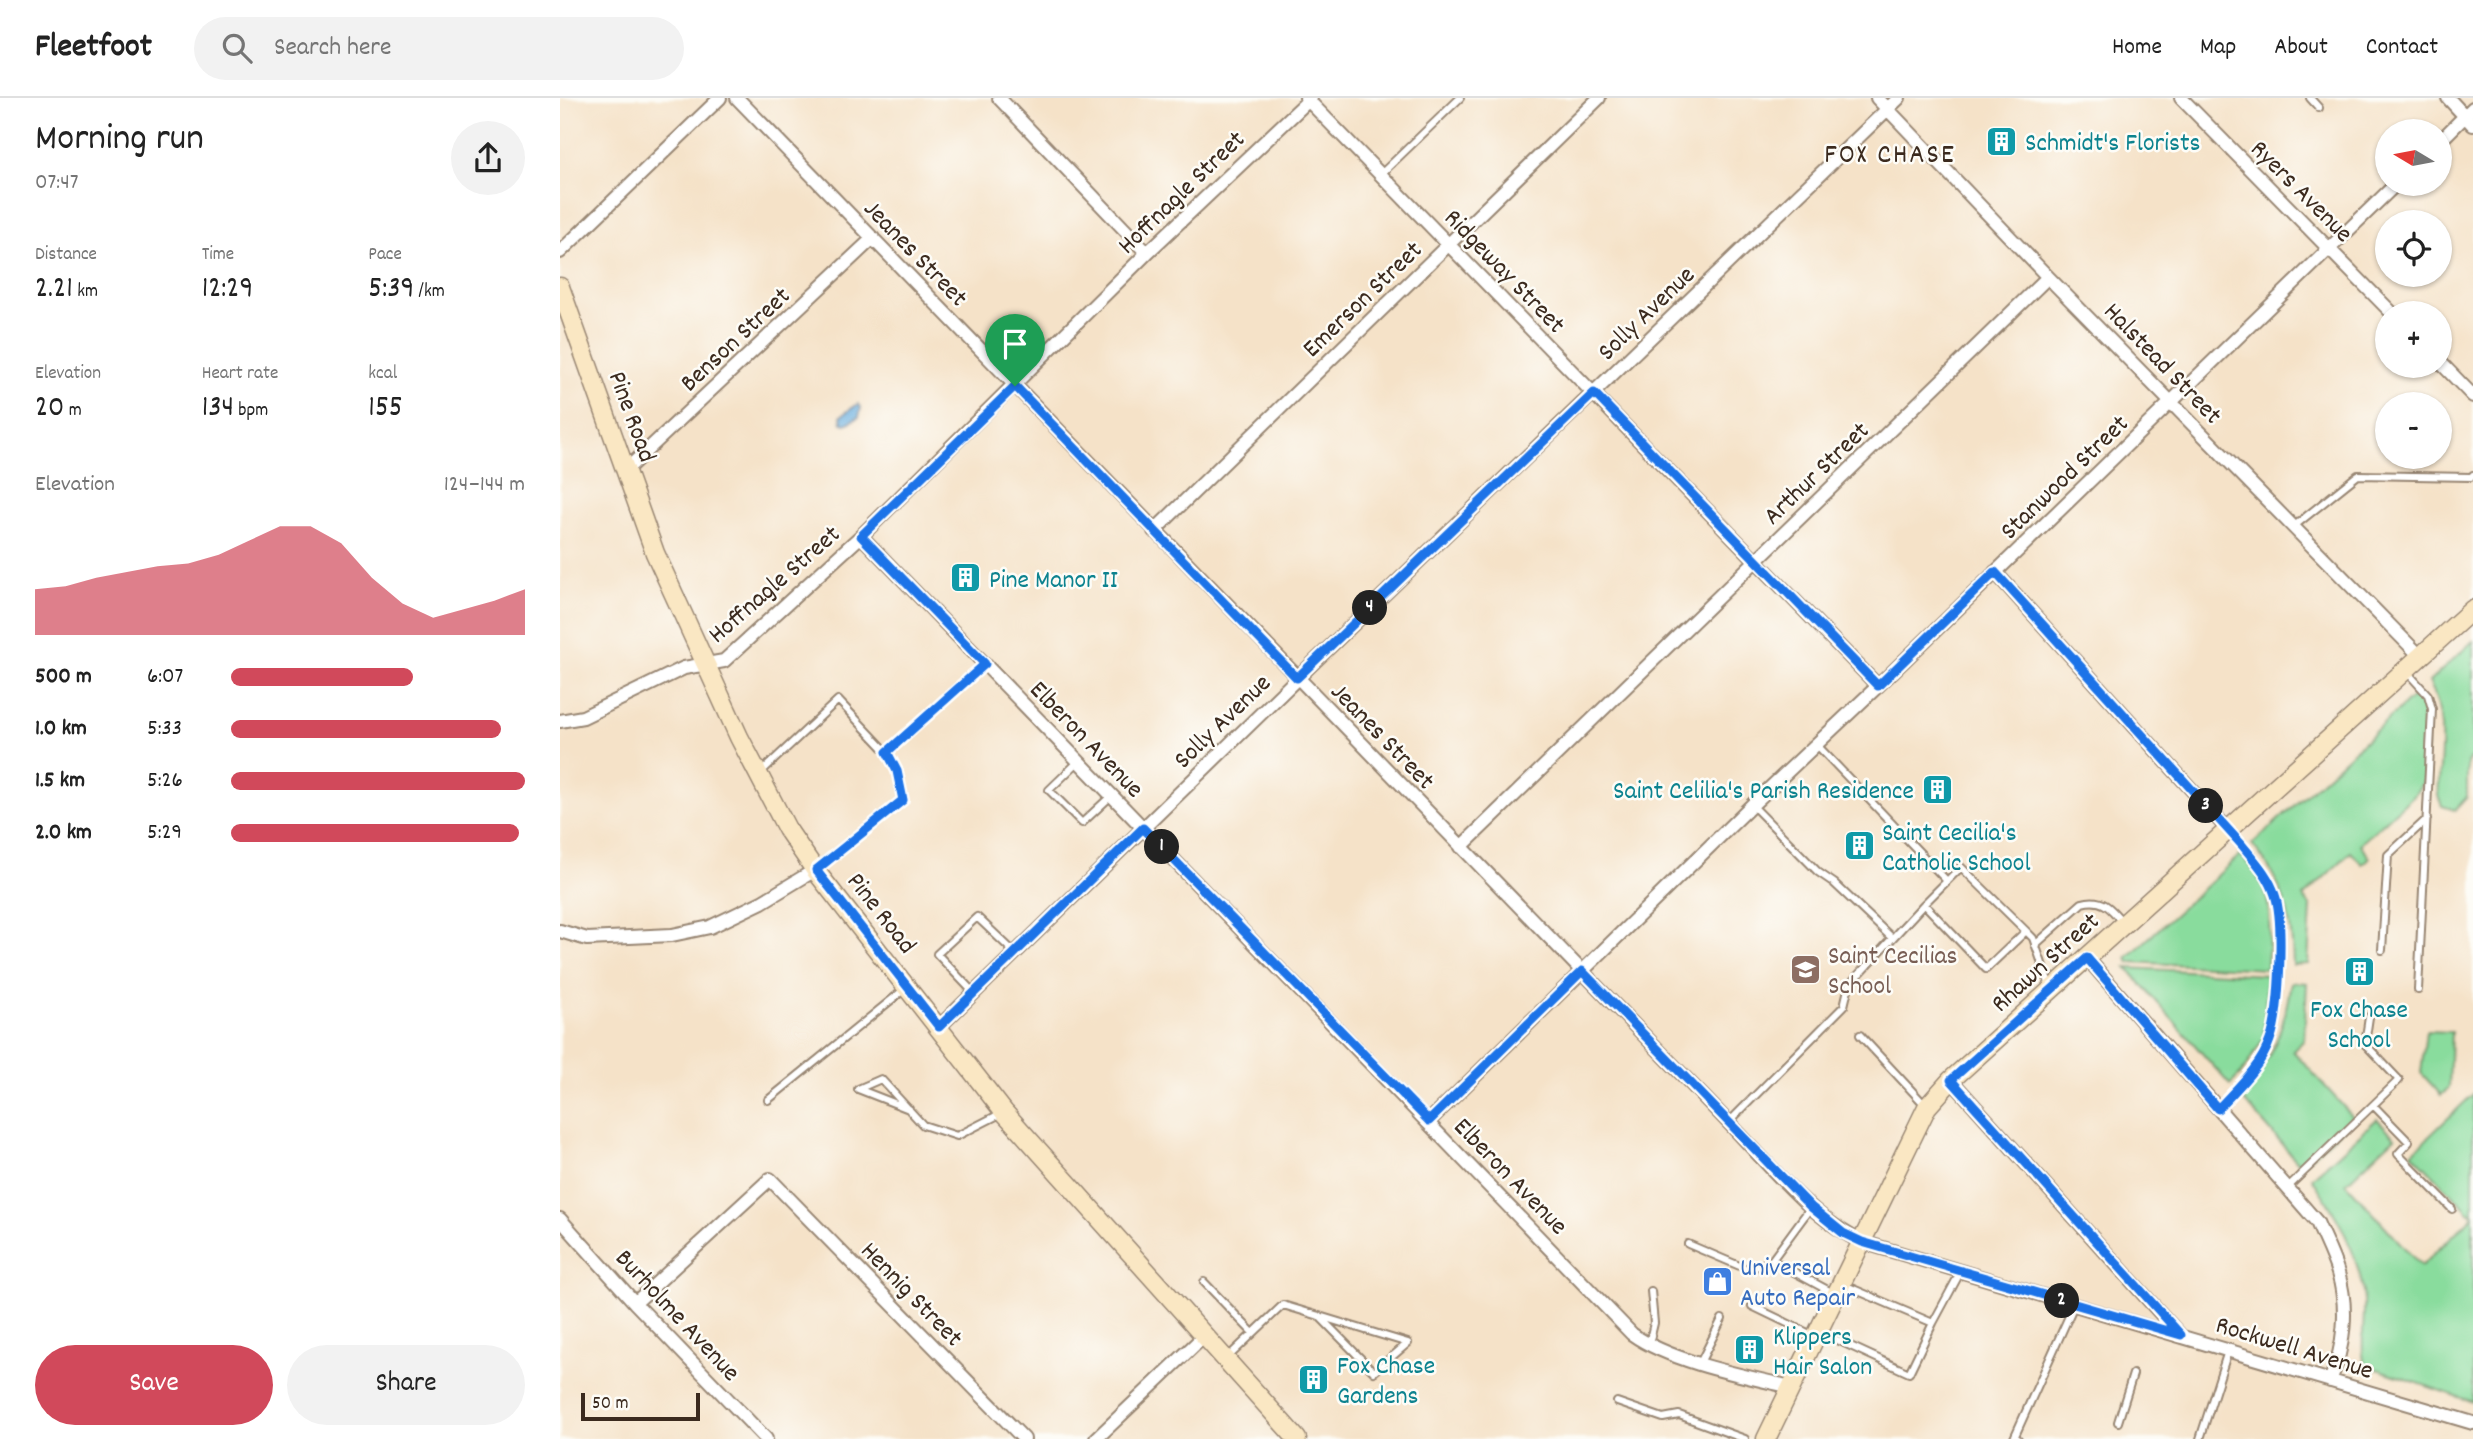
<!DOCTYPE html>
<meta charset="utf-8">
<style>
body{margin:0;font-family:Dekko,sans-serif;background:#f2f2f2;color:#222;height:100vh;display:flex;flex-direction:column;font-size:26px;white-space:nowrap}
*{box-sizing:border-box;margin:0}
p{font-size:23px;color:#767676}
.icon{flex:none;width:38px;height:38px;fill:none;stroke:currentColor;stroke-width:2;stroke-linecap:round;stroke-linejoin:round}
.map{position:relative;flex:1;overflow:hidden}
.sheet{display:flex;flex-direction:column;background:#fff;width:560px}
.sheet>*{flex:none}
.needle{width:46px;rotate:280deg}
.buttons{position:absolute;left:1815px;top:21px;display:grid;gap:14px}
.buttons a{display:grid;place-items:center;width:77px;height:77px;border-radius:50%;background:#fff;box-shadow:0 2px 5px #0004;font-size:35px}
.scale{position:absolute;left:21px;bottom:18px;width:119px;box-sizing:border-box;padding-left:7px;border:4px solid #3b2a1e;border-top:0;font-size:19px;line-height:24px;white-space:nowrap;color:#3b2a1e;-webkit-text-stroke:5px #fdfcf7;paint-order:stroke}
.pin{position:absolute;display:grid;place-items:center;width:60px;height:60px;color:#fff;margin:-72px -30px;border-radius:50% 50% 50% 0;rotate:-45deg;box-shadow:0 0 7px #0007}
.pin .icon{rotate:45deg}
.km{position:absolute;width:35px;height:35px;margin:-18px;border-radius:50%;background:#222;color:#fff;font-size:19px;line-height:35px;text-align:center}
.round{display:grid;place-items:center;flex:none;width:74px;height:74px;border-radius:37px;background:#f2f2f2}
.headline{display:flex;align-items:center;justify-content:space-between;height:119px;padding:0 35px}
h1{font-size:38px;font-weight:600;line-height:52px}
.metrics{display:grid;grid-template-columns:repeat(3,1fr);gap:10px;height:119px;padding:7px 35px}
.metrics div{display:grid;align-content:center}
.metrics b{font-size:30px;font-weight:600}
.metrics small{font-size:19px;font-weight:400}
.metrics p{font-size:19px}
.chart{height:196px;padding:14px 35px}
.chart p{display:flex;justify-content:space-between}
.chart svg{width:100%;height:126px;margin-top:7px;fill:#d1495b;opacity:.7}
.primary-button{display:flex;gap:14px;margin-top:auto;padding:14px 35px}
.primary-button a{flex:1;height:80px;border-radius:42px;background:#d1495b;color:#fff;font-size:28px;font-weight:600;line-height:80px;text-align:center}
.primary-button a+a{background:#f2f2f2;color:#222}
ul{padding:0 35px;list-style:none;font-size:23px}
li{display:grid;grid-template-columns:112px 84px 1fr;align-items:center;height:52px}
li i{height:18px;border-radius:9px;background:#d1495b}
header{display:flex;align-items:center;gap:42px;box-sizing:border-box;height:98px;padding:0 35px;background:#fff;border-bottom:2px solid #e0e0e0}
header strong{font-size:33px}
nav{display:flex;gap:38px;margin-inline-start:auto;font-size:24px}
.search{width:490px;height:63px;background:#f2f2f2;display:flex;align-items:center;gap:18px;box-sizing:border-box;padding:0 24px;border-radius:38px;color:#767676;font-size:26px}
main{display:flex;flex:1;min-height:0}
.map>svg:first-child{display:block}
.green{fill:#89dc9d;stroke:#62835e;stroke-width:2}
.water{fill:#69aedf;stroke:#526c7e;stroke-width:2}
.lines{fill:none;stroke-linecap:round;stroke-linejoin:round}
.lane-casing{stroke:#988673;stroke-width:10}
.street-casing{stroke:#988673;stroke-width:16}
.secondary-casing{stroke:#988673;stroke-width:21}
.lane{stroke:#fff;stroke-width:6}
.street{stroke:#fff;stroke-width:12}
.secondary{stroke:#fae7c3;stroke-width:18}
.route-casing{stroke:#fff;stroke-width:14}
.route{stroke:#1a73e8;stroke-width:9}
.labels{text-anchor:middle;stroke-width:5;stroke-linejoin:round;paint-order:stroke}
.culture-label{font-size:26px;fill:#0d838f;stroke:#fdfcf7;text-anchor:start}
.street-label{font-size:26px;fill:#3b2a1e;stroke:#fdfcf7}
.education-label{font-size:26px;fill:#785e54;stroke:#fdfcf7;text-anchor:start}
.shop-label{font-size:26px;fill:#366cbe;stroke:#fdfcf7;text-anchor:start}
.neighbourhood-label{font-size:28px;letter-spacing:2px;fill:#3b2a1e;stroke:#fdfcf7}
</style>
<header>
<strong>Fleetfoot</strong>
<div class="search"><svg class="icon" aria-label="search" viewBox="0 0 24 24"><circle cx="10" cy="10" r="6"/><path d="M15 15l6 6"/></svg>Search here</div>
<nav><a>Home</a><a>Map</a><a>About</a><a>Contact</a></nav>
</header>
<main>
<section class="sheet">
<div class="headline"><div><h1>Morning run</h1><p>07:47</p></div><a class="round"><svg class="icon" aria-label="share" viewBox="0 0 24 24"><path d="M12 15V3M7 8l5-5 5 5M5 13v7h14v-7"/></svg></a></div>
<div class="metrics">
<div><p>Distance</p><b>2.21<small> km</small></b></div>
<div><p>Time</p><b>12:29</b></div>
<div><p>Pace</p><b>5:39<small> /km</small></b></div>
</div>
<div class="metrics">
<div><p>Elevation</p><b>20<small> m</small></b></div>
<div><p>Heart rate</p><b>134<small> bpm</small></b></div>
<div><p>kcal</p><b>155</b></div>
</div>
<div class="chart"><p><span>Elevation</span>124–144 m</p>
<svg viewBox="0 0 160 44" preserveAspectRatio="none"><path d="M0 44V28L10 27L20 24L30 22L40 20L50 19L60 16L70 11L80 6L90 6L100 12L110 24L120 33L130 38L140 35L150 32L160 28V44z"/></svg>
</div>
<ul>
<li><b>500 m</b>6:07<i style="width:62%"></i></li>
<li><b>1.0 km</b>5:33<i style="width:92%"></i></li>
<li><b>1.5 km</b>5:26<i style="width:100%"></i></li>
<li><b>2.0 km</b>5:29<i style="width:98%"></i></li>
</ul>
<div class="primary-button"><a>Save</a><a>Share</a></div>
</section>
<div class="map">
<svg width="1913" height="1341" viewBox="0 0 1913 1341">
<rect width="100%" height="100%" fill="#fdfcf7"/>
<filter id="ink" filterUnits="userSpaceOnUse"><feTurbulence type="fractalNoise" baseFrequency=".0143" numOctaves="2"/><feDisplacementMap in="SourceGraphic" scale="14" xChannelSelector="R" yChannelSelector="G"/><feConvolveMatrix kernelMatrix="1 2 1 2 8 2 1 2 1" color-interpolation-filters="sRGB"/></filter>
<filter id="wash" filterUnits="userSpaceOnUse"><feTurbulence type="fractalNoise" baseFrequency=".00686" numOctaves="4" result="noise"/><feDisplacementMap in="SourceGraphic" scale="28" xChannelSelector="R" yChannelSelector="G"/><feGaussianBlur stdDeviation="1.57" result="paint"/><feColorMatrix in="noise" values="0 0 0 0 0 0 0 0 0 0 0 0 0 0 0 0 0 1.4 0 .05"/><feComposite in="paint" operator="in"/></filter>
<g filter="url(#wash)">
<rect width="100%" height="100%" fill="#f5e2c8"/>
<path class="green" d="M 1913,543 L 1913,658 L 1907,664 L 1907,699 L 1895,712 L 1882,708 L 1878,698 C 1880,659 1888,619 1869,584 Z
M 1856,596 L 1863,601 L 1867,613 L 1864,683 L 1855,696 L 1800,746 L 1810,760 L 1802,766 L 1791,754 L 1743,799 L 1751,809 L 1748,866 L 1733,867 C 1732,816 1724,786 1692,746 Z
M 1680,757 C 1718,792 1709,824 1707,871 L 1569,864 L 1567,860 Z
M 1567,870 L 1707,877 L 1704,940 L 1681,976 L 1670,987 Z
M 1731,884 L 1747,885 L 1744,942 L 1733,953 L 1793,1019 L 1792,1022 L 1741,1068 L 1679,997 C 1714,960 1723,934 1731,884 Z
M 1866,933 L 1891,934 L 1889,990 L 1881,997 L 1861,975 Z
M 1913,996 L 1913,1304 L 1808,1268 L 1804,1263 C 1800,1244 1805,1223 1804,1203 C 1800,1156 1777,1118 1752,1080 L 1817,1021 L 1835,1039 L 1786,1085 L 1861,1168 L 1913,1118 L 1852,1055 Z"/>
<path class="water" d="M 298,306 L 301,309 L 299,319 L 286,326 L 282,325 L 281,318 Z"/>
</g>
<g filter="url(#ink)">
<g class="lines">
<defs>
<path id="lane" d="M 1750,0 L 1759,10
M 821,76 L 900,0
M 1733,429 L 1798,377 L 1911,379 L 1913,377
M 1847,574 L 1868,597 L 1872,611 L 1858,892
M 1256,646 L 1387,783
M 327,654 L 424,566
M 519,663 L 489,692 L 522,725 L 551,698
M 200,675 L 278,602 L 327,654 L 337,673 L 343,702 L 257,770
M 1192,707 L 1258,774 L 1274,785 L 1332,840
M 1466,833 L 1426,871 L 1364,806 L 1401,769 L 1466,833 L 1473,840 L 1491,891
M 1475,847 L 1522,805 C 1542,799 1551,810 1563,825
M 1822,852 L 1828,757 L 1867,721
M 414,895 L 377,856 L 417,819 L 455,855
M 1300,937 L 1365,1007
M 208,1002 L 346,890
M 1814,1008 L 1849,1044 L 1838,1056 L 1892,1111
M 349,1011 L 298,991 L 321,981 L 363,1027 L 397,1038 L 442,1015
M 1658,1011 C 1677,990 1700,969 1710,943 C 1719,918 1724,818 1715,794 C 1706,771 1687,752 1670,734
M 1169,1024 L 1284,908 L 1289,887 L 1364,806
M 1728,1089 L 1839,982 L 1805,946 L 1809,919
M 1251,1109 L 1212,1162 L 1273,1195
M 1128,1146 L 1189,1172 L 1212,1162
M 644,1184 L 693,1235
M 1284,1187 L 1373,1225 L 1401,1173
M 1192,1208 L 1254,1238
M 1260,1234 L 1349,1275 L 1373,1225
M 1089,1246 L 1094,1225 L 1091,1193
M 667,1260 L 723,1207 L 848,1245 L 814,1274 L 759,1218
M 1140,1265 L 1162,1221
M 1057,1304 L 1103,1320 L 1119,1317 L 1185,1341
M 1558,1324 L 1573,1276
M 1458,1341 L 1454,1340 L 1514,1207
M 1640,1341 L 1668,1253"/>
<path id="street" d="M 177,0 L 1169,1025 C 1208,1065 1251,1120 1302,1144 L 1913,1325
M 439,0 L 587,155
M 746,0 L 1318,588
M 1317,0 L 1488,179 L 1861,559
M 1621,0 L 1832,215
M 1888,0 L 1913,27
M 1880,43 L 1913,10
M 0,154 L 160,0
M 1880,264 L 1913,298
M 66,372 L 313,140
M 594,433 L 1039,0
M 301,438 L 1072,1236 C 1111,1264 1184,1278 1231,1289
M 1435,474 L 1669,733
M 0,623 L 23,619 L 124,570 L 164,563 L 301,438 L 587,155 L 751,0
M 901,749 L 1488,179
M 0,833 L 27,841 L 112,837 L 150,829 L 202,804 L 255,772
M 1527,860 L 1757,1124 C 1764,1141 1773,1158 1778,1175 C 1789,1211 1784,1250 1770,1283
M 379,929 L 750,568 L 1339,0
M 1391,982 L 1620,1237
M 869,1023 L 1192,707 L 1318,588 L 1836,86
M 0,1121 L 75,1205 L 206,1341
M 75,1205 L 210,1081 L 464,1341
M 536,1341 L 644,1238"/>
<path id="secondary" d="M 0,189 L 95,455 L 179,639 L 227,731 L 255,772 L 444,1014 L 737,1341
M 1206,1341 L 1367,1009 L 1391,982 L 1913,511"/>
</defs>
<use href="#lane" class="lane-casing"/>
<use href="#street" class="street-casing"/>
<use href="#secondary" class="secondary-casing"/>
<use href="#lane" class="lane"/>
<use href="#street" class="street"/>
<use href="#secondary" class="secondary"/>
</g>
</g>
<g class="lines" filter="url(#ink)">
<defs>
<path id="route" d="M 455,288 L 737,580 L 1034,295 L 1318,588 L 1435,474 L 1682,747 C 1695,763 1709,778 1715,797 C 1724,822 1720,917 1710,942 C 1701,969 1677,990 1658,1011 L 1527,860 L 1391,982 L 1621,1237 L 1302,1144 L 1283,1135 L 1251,1109 L 1022,873 L 869,1023 L 583,730 L 379,929 L 256,772 L 343,702 L 337,673 L 327,654 L 425,566 L 301,438 Z"/>
</defs>
<use href="#route" class="route-casing"/>
<use href="#route" class="route"/>
</g>
<defs>
<symbol id="building-square" viewBox="-11 -11 22 22"><rect x="-9" y="-9" width="18" height="18" rx="4" fill="#0f9aa8" stroke="#fdfcf7"/><path d="M-4-6H4V6H1V3H-1V6H-4ZM-2.5-4.3h1.7v1.8h-1.7ZM.8-4.3h1.7v1.8H.8ZM-2.5-1h1.7V.8h-1.7ZM.8-1h1.7V.8H.8Z" fill="#fff"/></symbol>
<symbol id="school-square" viewBox="-11 -11 22 22"><rect x="-9" y="-9" width="18" height="18" rx="4" fill="#8d6e63" stroke="#fdfcf7"/><path d="M0-5L7-2L0 1L-7-2ZM-4 1L0 2.5L4 1V4Q0 6-4 4Z" fill="#fff"/></symbol>
<symbol id="shop-square" viewBox="-11 -11 22 22"><rect x="-9" y="-9" width="18" height="18" rx="4" fill="#3f7fe0" stroke="#fdfcf7"/><path d="M-5-2.5h2.3a2.7 3.5 0 0 1 5.4 0H5L5.5 6h-11ZM-1.5-2.5h3a1.5 2.3 0 0 0-3 0Z" fill="#fff"/></symbol>
</defs>
<g fill-rule="evenodd">
<use href="#building-square" x="1424" y="26" width="35" height="35"/>
<use href="#building-square" x="388" y="462" width="35" height="35"/>
<use href="#building-square" x="1360" y="674" width="35" height="35"/>
<use href="#building-square" x="1282" y="730" width="35" height="35"/>
<use href="#school-square" x="1228" y="854" width="35" height="35"/>
<use href="#building-square" x="1782" y="856" width="35" height="35"/>
<use href="#shop-square" x="1140" y="1166" width="35" height="35"/>
<use href="#building-square" x="1172" y="1234" width="35" height="35"/>
<use href="#building-square" x="736" y="1264" width="35" height="35"/>
</g>
<g class="labels">
<g class="culture-label">
<text x="1465" y="52">Schmidt's Florists</text>
<text x="429" y="489">Pine Manor II</text>
<text x="1354" y="700" text-anchor="end">Saint Celilia's Parish Residence</text>
<text x="1322" y="742">Saint Cecilia's<tspan x="1322" dy="30">Catholic School</tspan></text>
<text x="1799" y="919" text-anchor="middle">Fox Chase<tspan x="1799" dy="30">School</tspan></text>
<text x="1213" y="1246">Klippers<tspan x="1213" dy="30">Hair Salon</tspan></text>
<text x="777" y="1275">Fox Chase<tspan x="777" dy="30">Gardens</tspan></text>
</g>
<g class="street-label">
<text transform="translate(1743 92) rotate(45)" y="9">Ryers Avenue</text>
<text transform="translate(620 93) rotate(-44)" y="9">Hoffnagle Street</text>
<text transform="translate(357 154) rotate(46)" y="9">Jeanes Street</text>
<text transform="translate(946 172) rotate(46)" y="9">Ridgeway Street</text>
<text transform="translate(801 200) rotate(-44)" y="9">Emerson Street</text>
<text transform="translate(1085 214) rotate(-44)" y="9">Solly Avenue</text>
<text transform="translate(174 240) rotate(-43)" y="9">Benson Street</text>
<text transform="translate(1604 264) rotate(46)" y="9">Halstead Street</text>
<text transform="translate(74 318) rotate(70)" y="9">Pine Road</text>
<text transform="translate(1255 374) rotate(-44)" y="9">Arthur Street</text>
<text transform="translate(1503 378) rotate(-44)" y="9">Stanwood Street</text>
<text transform="translate(213 485) rotate(-41)" y="9">Hoffnagle Street</text>
<text transform="translate(661 622) rotate(-44)" y="9">Solly Avenue</text>
<text transform="translate(824 637) rotate(46)" y="9">Jeanes Street</text>
<text transform="translate(528 640) rotate(46)" y="9">Elberon Avenue</text>
<text transform="translate(323 814) rotate(52)" y="9">Pine Road</text>
<text transform="translate(1484 863) rotate(-42)" y="9">Rhawn Street</text>
<text transform="translate(952 1077) rotate(46)" y="9">Elberon Avenue</text>
<text transform="translate(353 1195) rotate(46)" y="9">Hennig Street</text>
<text transform="translate(119 1216) rotate(47)" y="9">Burholme Avenue</text>
<text transform="translate(1735 1248) rotate(17)" y="9">Rockwell Avenue</text>
</g>
<g class="education-label">
<text x="1268" y="865">Saint Cecilias<tspan x="1268" dy="30">School</tspan></text>
</g>
<g class="shop-label">
<text x="1180" y="1177">Universal<tspan x="1180" dy="30">Auto Repair</tspan></text>
</g>
<g class="neighbourhood-label">
<text x="1330" y="64">FOX CHASE</text>
</g>
</g>
</svg>
<div class="buttons">
<a><svg class="needle" viewBox="-14 -14 28 28"><path d="M0-13l5 13h-10z" fill="#e53935"/><path d="M0 13l5-13h-10z" fill="#767676"/></svg></a>
<a><svg class="icon" aria-label="locate" viewBox="0 0 24 24"><circle cx="12" cy="12" r="6"/><path d="M12 2v4M12 18v4M2 12h4M18 12h4"/></svg></a>
<a>+</a>
<a>−</a>
</div>
<div class="scale">50 m</div>
<div class="pin" style="left:455px;top:288px;background:#1e9e55"><svg class="icon" aria-label="arrive" viewBox="0 0 24 24"><path d="M6 21V4h12l-3 4 3 4H6"/></svg></div>
<b class="km" style="left:602px;top:749px">1</b>
<b class="km" style="left:1502px;top:1203px">2</b>
<b class="km" style="left:1646px;top:708px">3</b>
<b class="km" style="left:810px;top:510px">4</b>
</div>
</main>
